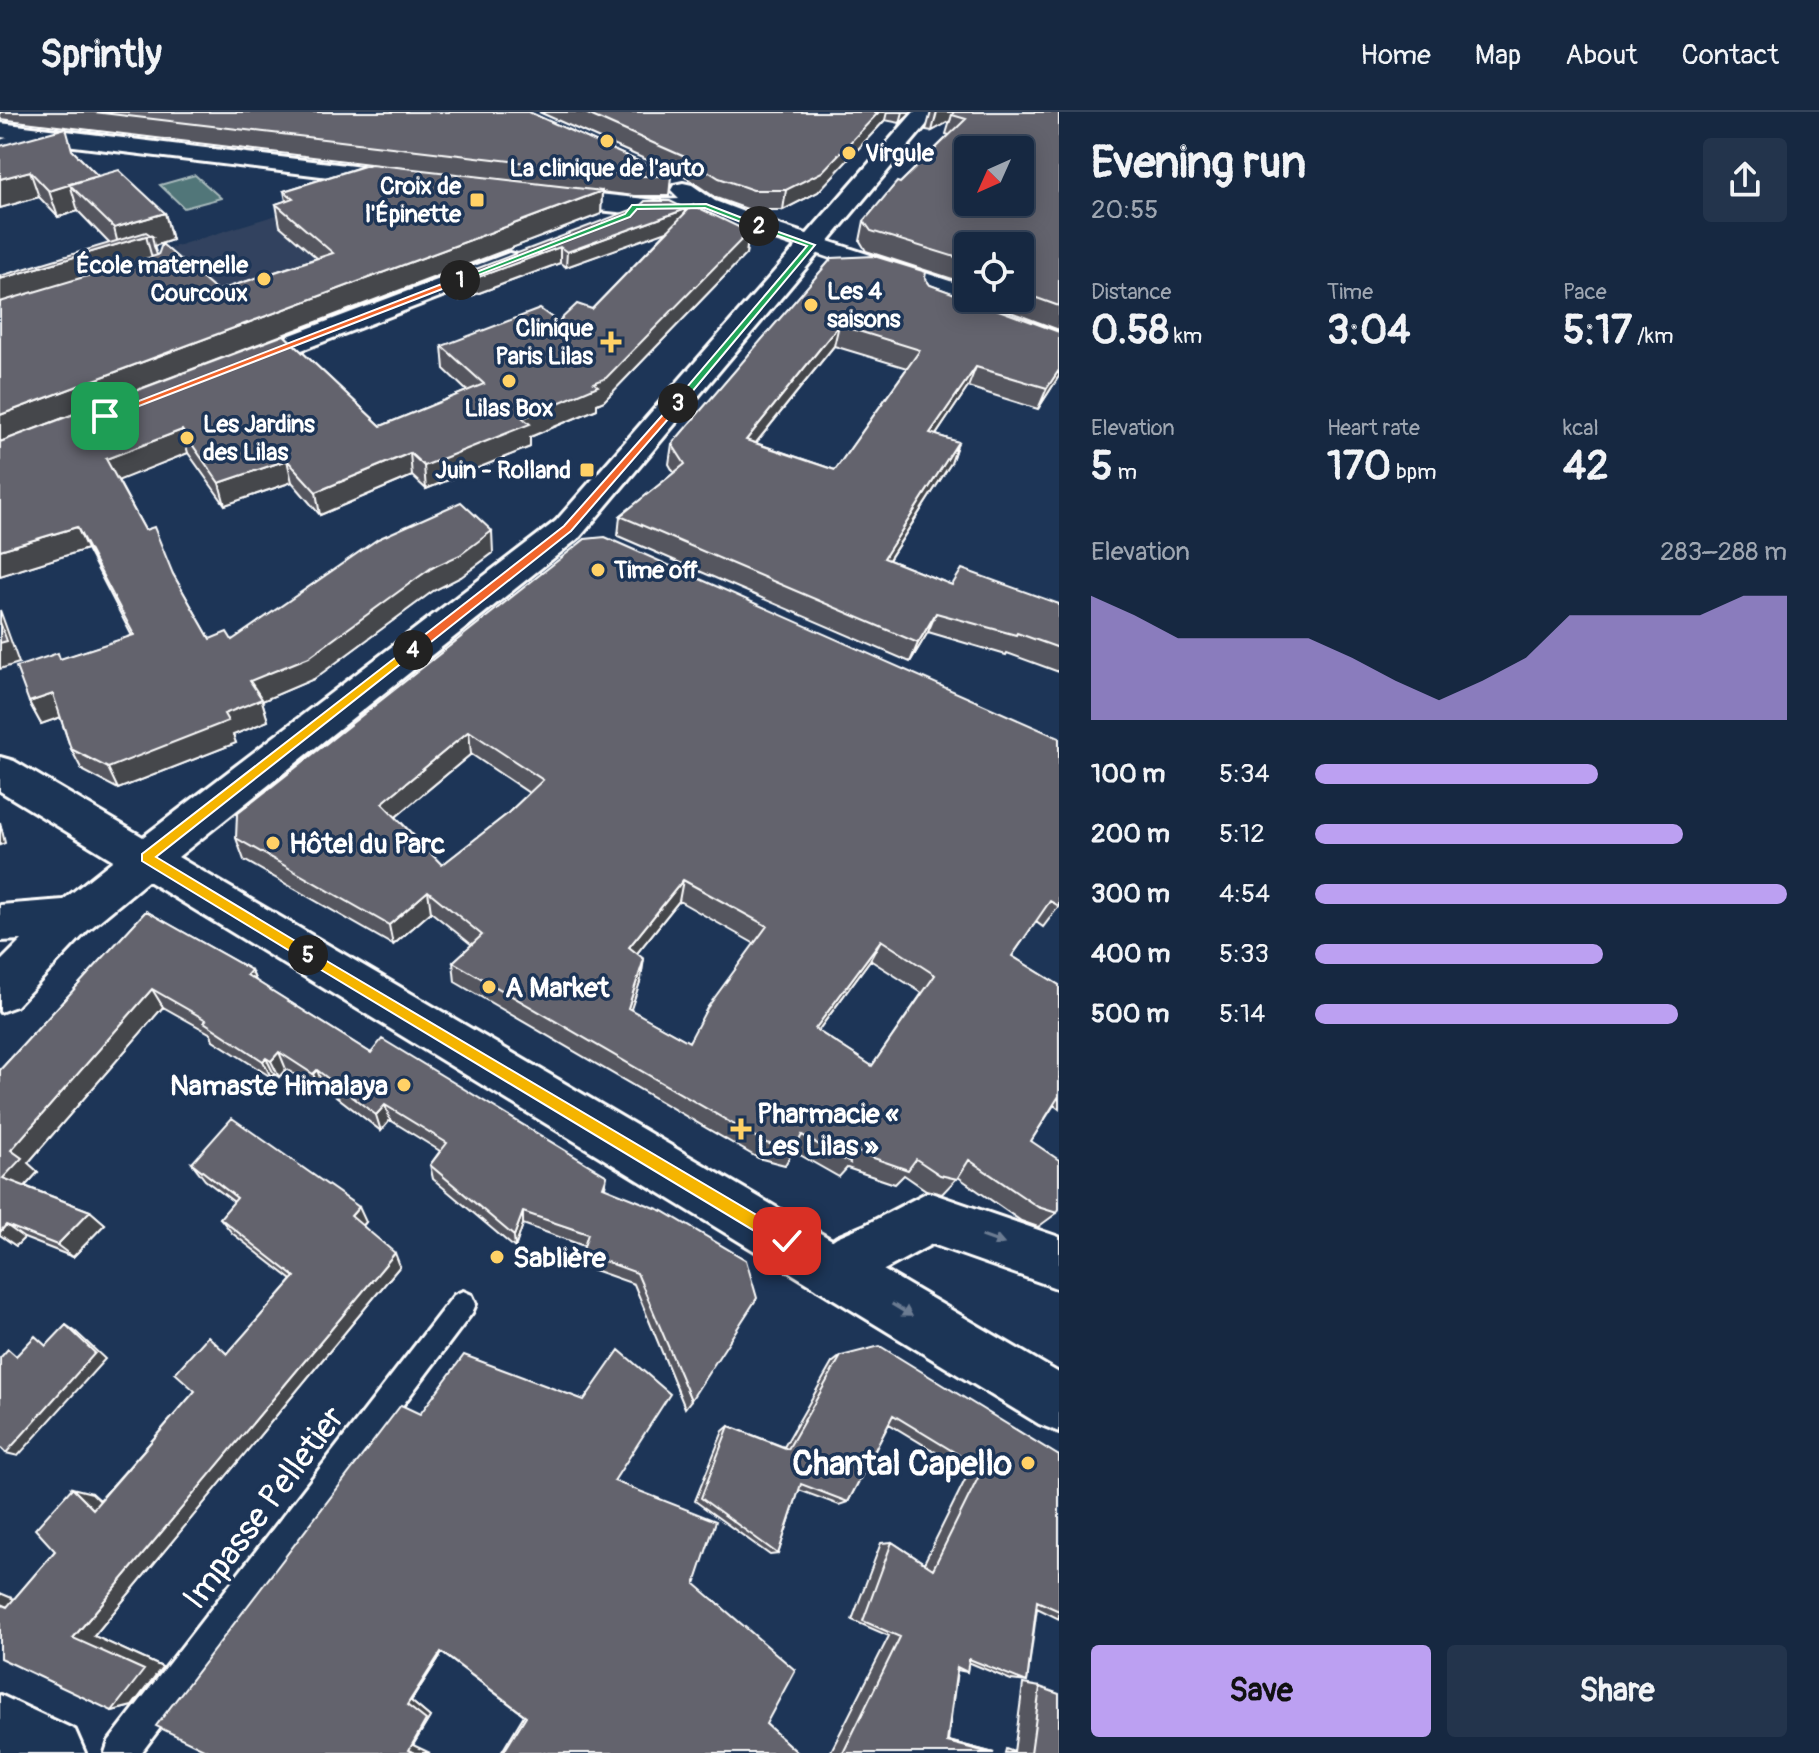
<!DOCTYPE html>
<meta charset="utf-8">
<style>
body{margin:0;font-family:Pangolin,sans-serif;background:#23344c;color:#f1f3f6;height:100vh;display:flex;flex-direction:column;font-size:30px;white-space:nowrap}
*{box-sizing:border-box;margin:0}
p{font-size:26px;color:#9ea6b1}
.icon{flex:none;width:44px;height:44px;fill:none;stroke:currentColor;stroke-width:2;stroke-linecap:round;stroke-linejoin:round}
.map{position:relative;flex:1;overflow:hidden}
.details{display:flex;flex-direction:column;background:#162841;width:760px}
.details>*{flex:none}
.needle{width:52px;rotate:225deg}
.buttons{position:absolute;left:954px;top:24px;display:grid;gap:16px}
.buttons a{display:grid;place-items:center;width:80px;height:80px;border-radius:8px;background:#162841;box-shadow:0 4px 20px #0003,0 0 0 2px #35445a;font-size:40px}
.pin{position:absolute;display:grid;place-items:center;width:68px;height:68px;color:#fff;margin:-34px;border-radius:16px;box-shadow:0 4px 12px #0006}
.km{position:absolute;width:40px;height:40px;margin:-20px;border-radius:50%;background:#222;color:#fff;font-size:22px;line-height:40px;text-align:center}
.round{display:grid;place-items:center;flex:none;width:84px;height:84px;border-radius:8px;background:#23344c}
.head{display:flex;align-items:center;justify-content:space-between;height:136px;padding:0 32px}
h1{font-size:44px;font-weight:700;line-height:60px}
.metrics{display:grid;grid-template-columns:repeat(3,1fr);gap:12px;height:136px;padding:8px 32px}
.metrics div{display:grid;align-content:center}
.metrics b{font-size:40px;font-weight:700}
.metrics small{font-size:22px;font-weight:400}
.metrics p{font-size:22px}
.chart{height:224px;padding:16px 32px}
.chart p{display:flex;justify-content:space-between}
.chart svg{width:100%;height:144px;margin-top:8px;fill:#bca0f2;opacity:.7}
.cta{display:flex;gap:16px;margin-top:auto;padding:16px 32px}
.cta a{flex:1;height:92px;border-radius:8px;background:#bca0f2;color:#111;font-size:32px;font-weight:700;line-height:92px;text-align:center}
.cta a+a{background:#23344c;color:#f1f3f6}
ul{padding:0 32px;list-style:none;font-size:26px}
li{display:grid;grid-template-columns:128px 96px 1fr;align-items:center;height:60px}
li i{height:20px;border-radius:10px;background:#bca0f2}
header{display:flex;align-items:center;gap:48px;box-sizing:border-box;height:112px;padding:0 40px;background:#162841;border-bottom:2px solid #35445a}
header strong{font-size:38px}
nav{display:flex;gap:44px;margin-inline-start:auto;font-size:28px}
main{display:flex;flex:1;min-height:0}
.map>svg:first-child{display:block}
.built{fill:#32435e}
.green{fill:#517679;stroke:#a8babc;stroke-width:2}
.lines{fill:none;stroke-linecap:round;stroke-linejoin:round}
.lane-casing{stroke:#fff;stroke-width:6}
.street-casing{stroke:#fff;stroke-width:6}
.secondary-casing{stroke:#fff;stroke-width:6}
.lane{fill:#1d3557;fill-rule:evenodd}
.street{fill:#1d3557;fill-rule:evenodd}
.secondary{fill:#1d3557;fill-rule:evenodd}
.wall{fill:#55565e;stroke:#fff;stroke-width:2;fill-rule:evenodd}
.shaded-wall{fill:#45464c;stroke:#fff;stroke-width:2}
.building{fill:#63646d;stroke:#fff;stroke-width:2;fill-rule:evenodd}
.oneway{fill:#6c7c92}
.split-1{fill:#f0652b;stroke:#fff;stroke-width:2}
.split-2{fill:#22a559;stroke:#fff;stroke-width:2}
.split-3{fill:#22a559;stroke:#fff;stroke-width:2}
.split-4{fill:#f0652b;stroke:#fff;stroke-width:2}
.split-5{fill:#f5b400;stroke:#fff;stroke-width:2}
.split-6{fill:#f5b400;stroke:#fff;stroke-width:2}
.poi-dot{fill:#ffd166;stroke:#1d3557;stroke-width:3}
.labels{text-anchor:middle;stroke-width:7;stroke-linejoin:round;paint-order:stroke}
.far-poi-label{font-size:24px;font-weight:bold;fill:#fff;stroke:#1d3557;text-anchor:start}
.poi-label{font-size:28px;font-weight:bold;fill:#fff;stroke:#1d3557;text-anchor:start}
.near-poi-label{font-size:34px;font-weight:bold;fill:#fff;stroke:#1d3557;text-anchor:end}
.near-street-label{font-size:34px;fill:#fff;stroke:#1d3557}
</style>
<header>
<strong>Sprintly</strong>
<nav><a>Home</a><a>Map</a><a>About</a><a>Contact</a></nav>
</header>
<main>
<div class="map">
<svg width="1059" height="1641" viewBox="0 0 1059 1641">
<rect width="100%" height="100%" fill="#1d3557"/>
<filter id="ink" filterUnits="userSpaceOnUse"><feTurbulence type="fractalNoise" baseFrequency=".0125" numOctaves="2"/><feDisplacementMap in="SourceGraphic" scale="16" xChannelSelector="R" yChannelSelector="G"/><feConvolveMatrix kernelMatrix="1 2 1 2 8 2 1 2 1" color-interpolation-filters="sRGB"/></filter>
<g filter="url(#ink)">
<path class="built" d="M 357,78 L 524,99 L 234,198 L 170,136 Z"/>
<path class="green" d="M 195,63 L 221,86 L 184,96 L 160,73 Z"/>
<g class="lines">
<defs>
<path id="lane" d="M 35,17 L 41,21 L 39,23 L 0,36 L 0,28 Z
M 463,1179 L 472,1183 L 476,1192 L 472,1201 L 141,1641 L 105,1641 L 109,1629 L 454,1183 Z"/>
<path id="street" d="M 0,11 L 403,60 L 412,62 L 415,67 L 412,72 L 403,74 L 0,25 Z
M 683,71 L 692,73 L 715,89 L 770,110 L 968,175 L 968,186 L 980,186 L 968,192 L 958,190 L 703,102 L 655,104 L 542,92 L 533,89 L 529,84 L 533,79 L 542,76 L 655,88 L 680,87 L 671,78 L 674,73 Z
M 509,141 L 518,143 L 522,149 L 518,155 L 247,259 L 237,262 L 227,259 L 222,253 L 227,247 Z
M 146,729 L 161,734 L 167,746 L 161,758 L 87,819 L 16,894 L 0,900 L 0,850 L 22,828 L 0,829 L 0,793 L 63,788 L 131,734 Z
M 928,1080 L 1059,1125 L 1059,1177 L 932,1132 L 836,1184 L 817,1177 L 810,1158 L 817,1139 L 837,1125 L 865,1113 Z"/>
<path id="secondary" d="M 914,0 L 937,0 L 580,425 L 178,745 L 1059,1261 L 1059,1320 L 1039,1312 L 0,679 L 0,645 L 14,649 L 143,725 L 556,409 Z
M 0,1583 L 75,1618 L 85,1641 L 0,1641 Z"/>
</defs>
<use href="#lane" class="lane-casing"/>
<use href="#street" class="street-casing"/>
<use href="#secondary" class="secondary-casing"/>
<use href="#lane" class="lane"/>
<use href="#street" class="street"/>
<use href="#secondary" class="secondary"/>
</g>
<path class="wall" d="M 0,0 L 529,0 L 671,64 L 669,84 L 635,84 L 602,80 L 601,102 L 0,330 L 109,131 L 78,99 L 58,105 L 39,85 L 0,96 L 0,34 L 73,39 L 98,64 L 165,101 L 172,128 L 154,134 L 157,143 L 217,179 L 317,146 L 280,114 L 276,92 L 286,89 L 284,79 L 370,52 L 0,7 Z
M 539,0 L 911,0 L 900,11 L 885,8 L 818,80 L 783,98 L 750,98 L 716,86 L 685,65 Z
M 931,0 L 1059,0 L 1059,218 L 981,189 L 982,186 L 1020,186 L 1020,134 L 968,134 L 968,172 L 866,139 L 860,129 L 864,109 L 900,71 L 949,23 L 946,22 L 950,9 L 932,19 L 926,18 Z
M 686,97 L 686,100 L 749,120 L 746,142 L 604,289 L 597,292 L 597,297 L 530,325 L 530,335 L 426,377 L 412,364 L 320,403 L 292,370 L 225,393 L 188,341 L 118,368 L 145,418 L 173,462 L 210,527 L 232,528 L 493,441 L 461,465 L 433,479 L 314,567 L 262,589 L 268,609 L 233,623 L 236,631 L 118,677 L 82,658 L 71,637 L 60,605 L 41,612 L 29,590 L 61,547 L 132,524 L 87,437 L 0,464 L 0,330 L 284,223 L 381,314 L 467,279 L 444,257 L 442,234 L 558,210 L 592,197 L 668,118 L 566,155 L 560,151 L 460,188 L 453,182 L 452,166 Z
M 832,146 L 925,166 L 930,173 L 1059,220 L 1059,264 L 1038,297 L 968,275 L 936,323 L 958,330 L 951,351 L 889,448 L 952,473 L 1059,492 L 1059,560 L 1007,541 L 1006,543 L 928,520 L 910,550 L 618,424 L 620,404 L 674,361 L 669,352 L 672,332 ZM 834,234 L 907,256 L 835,358 L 756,331 Z
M 585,427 L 1059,794 L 1043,815 L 1036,810 L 1012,844 L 1059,873 L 1059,997 L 1054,993 L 1031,1029 L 1057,1101 L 1038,1115 L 1021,1109 L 958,1065 L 942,1082 L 926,1078 L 904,1063 L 895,1072 L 847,1056 L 839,1065 L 793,1039 L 785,1053 L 758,1046 L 455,870 L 453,850 L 472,833 L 431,800 L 393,833 L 244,748 L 236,726 ZM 471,642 L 529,681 L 506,703 L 442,753 L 396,705 ZM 679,789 L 755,832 L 689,930 L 630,898 L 641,867 L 637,841 ZM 870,848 L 922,881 L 872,954 L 818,919 Z
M 146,799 L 251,858 L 256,869 L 371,941 L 607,1064 L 605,1075 L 691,1288 L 685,1296 L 634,1172 L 580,1153 L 584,1134 L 523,1112 L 515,1136 L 433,1067 L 430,1053 L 440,1039 L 390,1008 L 381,1019 L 323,974 L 320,979 L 286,957 L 279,965 L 274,962 L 271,965 L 213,928 L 211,922 L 163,895 L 28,1051 L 38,1060 L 25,1074 L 90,1099 L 105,1112 L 73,1145 L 24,1126 L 16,1134 L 0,1123 L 0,958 Z
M 192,1051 L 366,1110 L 363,1114 L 400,1154 L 94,1524 L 162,1555 L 132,1594 L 112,1599 L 14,1487 L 55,1439 L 92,1381 L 100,1388 L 292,1168 L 232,1121 L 220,1106 L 234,1090 L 205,1068 Z
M 841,1244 L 1059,1344 L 1059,1507 L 1037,1496 L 1027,1570 L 1011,1568 L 968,1550 L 967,1560 L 957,1558 L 948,1629 L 994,1641 L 830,1641 L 889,1524 L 852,1508 L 881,1431 L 892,1430 L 924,1451 L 966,1366 L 945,1353 L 947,1347 L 889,1312 L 848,1390 L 839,1393 L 799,1378 L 778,1442 L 770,1443 L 695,1389 L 723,1319 L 729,1314 L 784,1335 L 832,1251 Z
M 420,1302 L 614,1369 L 695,1472 L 766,1612 L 798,1641 L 501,1641 L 524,1603 L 442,1541 L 411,1589 L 430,1605 L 413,1633 L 212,1641 Z
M 1023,1572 L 1040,1575 L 1059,1641 L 1005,1641 L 1006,1637 L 1014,1640 Z"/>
<path class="shaded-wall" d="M 879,0 L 887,0 L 885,8 L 818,80 L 783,98 L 786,78 Z
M 903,0 L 911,0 L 900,11 Z
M 937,0 L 963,0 L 952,3 L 950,9 L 932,19 Z
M 30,59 L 39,85 L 0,96 L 0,67 Z
M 70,72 L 78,99 L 58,105 L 49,79 Z
M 602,79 L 601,102 L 0,330 L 0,303 Z
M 686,97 L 684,113 L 566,155 L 567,140 Z
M 165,101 L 172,128 L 154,134 L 152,124 L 146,124 L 152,146 L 0,193 L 0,167 L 118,132 L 114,116 Z
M 749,120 L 746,142 L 604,289 L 597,292 L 597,297 L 530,325 L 530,335 L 426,377 L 424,354 L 594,271 Z
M 560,135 L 560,151 L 460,188 L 459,172 Z
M 839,213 L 834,234 L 742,348 L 746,328 Z
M 976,255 L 968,275 L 923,342 L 930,321 Z
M 1059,258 L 1059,264 L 1038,297 L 1047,276 Z
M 182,318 L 188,341 L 115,370 L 106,347 Z
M 958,330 L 951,351 L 877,466 L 884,446 Z
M 410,341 L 412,364 L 320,403 L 316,380 Z
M 287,348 L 292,370 L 225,393 L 219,371 Z
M 77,415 L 87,437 L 0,464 L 0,438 Z
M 492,419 L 493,441 L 461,465 L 433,479 L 314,567 L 262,589 L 268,609 L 233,623 L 236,631 L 118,677 L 108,656 L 224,602 L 250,569 Z
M 0,498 L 19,551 L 0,557 Z
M 936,501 L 928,520 L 910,550 L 918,531 Z
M 53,582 L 64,604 L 41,612 L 29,590 Z
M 469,619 L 471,642 L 386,713 L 382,691 Z
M 0,710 L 5,731 L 0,733 Z
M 683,768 L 679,789 L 626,855 L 629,835 Z
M 428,779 L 431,800 L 393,833 L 389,813 Z
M 881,828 L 870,848 L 806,935 L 815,917 Z
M 644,847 L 641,867 L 625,915 L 628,896 Z
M 251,858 L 259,876 L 247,863 Z
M 152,877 L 163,895 L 28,1051 L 38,1060 L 20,1080 L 3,1066 L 11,1038 Z
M 279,940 L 286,957 L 279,965 L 271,949 Z
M 266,946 L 274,962 L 271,965 L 263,949 Z
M 317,958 L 323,974 L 320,979 L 313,962 Z
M 385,993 L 390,1008 L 381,1019 L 376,1003 Z
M 359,1095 L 366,1110 L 358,1119 L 351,1104 Z
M 90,1099 L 105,1112 L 73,1145 L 57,1133 Z
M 523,1100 L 523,1112 L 515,1136 L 514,1124 Z
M 6,1113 L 24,1126 L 16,1134 L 0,1123 L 0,1120 Z
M 395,1141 L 400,1154 L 94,1524 L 162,1555 L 132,1594 L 112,1599 L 73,1526 Z
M 66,1213 L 76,1220 L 105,1247 L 18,1344 L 6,1341 Z
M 72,1376 L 92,1381 L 112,1401 L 93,1397 Z
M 0,1481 L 31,1494 L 7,1495 L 0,1492 Z
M 444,1538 L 411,1589 L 430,1605 L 413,1633 L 430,1641 L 415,1641 L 409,1638 L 407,1593 L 441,1540 Z
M 934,1625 L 994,1641 L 990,1641 Z"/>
<path class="building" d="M 94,0 L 529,0 L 671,64 L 637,64 Z
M 583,0 L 879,0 L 822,60 L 786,78 L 753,78 L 719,66 L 687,46 Z
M 954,0 L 1059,0 L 1059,194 L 1020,180 L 1020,134 L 968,134 L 968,149 L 871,119 L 864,109 L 897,70 L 900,71 L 966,7 L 952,3 ZM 968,38 L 1020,38 L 1020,90 L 968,90 Z
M 66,16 L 72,38 L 98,64 L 49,79 L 30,59 L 0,67 L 0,34 Z
M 371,52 L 602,79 L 0,303 L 0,190 L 158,143 L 162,132 L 217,179 L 333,141 L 276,92 L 293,86 L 284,79 Z
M 119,58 L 165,101 L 114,116 L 69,72 Z
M 645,89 L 670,89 L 686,97 L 567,140 L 560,135 L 459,172 L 452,166 L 639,95 Z
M 693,93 L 749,120 L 606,266 L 594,271 L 598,274 L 523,306 L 530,312 L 424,354 L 410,341 L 316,380 L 287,348 L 219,371 L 182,318 L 106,347 L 145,418 L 154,415 L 173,462 L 210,527 L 227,520 L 232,528 L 378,427 L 461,390 L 492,419 L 460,443 L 431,456 L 309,545 L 250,569 L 262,587 L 224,602 L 228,609 L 108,656 L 71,637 L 53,582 L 29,590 L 16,555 L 58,541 L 60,547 L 134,523 L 77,415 L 0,438 L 0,330 L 284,223 L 381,314 L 484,272 L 442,234 L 540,197 L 558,210 L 577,192 L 592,197 Z
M 146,120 L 152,124 L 146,124 L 0,167 L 0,164 Z
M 874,144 L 926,160 L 925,166 L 930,173 L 1059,220 L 1059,258 L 1047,276 L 976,255 L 930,321 L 958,330 L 884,446 L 952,473 L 962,457 L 1059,492 L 1059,536 L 1017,521 L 1016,523 L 936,501 L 918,531 L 620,404 L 685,352 L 672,332 L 832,146 ZM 839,213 L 920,238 L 835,358 L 746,328 Z
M 605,425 L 1059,626 L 1059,794 L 1050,789 L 1012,844 L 1059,873 L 1059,984 L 1031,1029 L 1059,1048 L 1059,1097 L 1057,1101 L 1038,1095 L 969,1048 L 957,1067 L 940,1063 L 916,1047 L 908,1058 L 848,1037 L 850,1051 L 802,1023 L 794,1038 L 766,1031 L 453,850 L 482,823 L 428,779 L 389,813 L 236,726 L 237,702 L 585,427 ZM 469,619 L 543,668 L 506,703 L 442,753 L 382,691 ZM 683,768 L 767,814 L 707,896 L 689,930 L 628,896 L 644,847 L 629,835 ZM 881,828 L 935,863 L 872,954 L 815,917 Z
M 0,510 L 7,529 L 0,531 Z
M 146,799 L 251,858 L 247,863 L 371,941 L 382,927 L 607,1064 L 603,1075 L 663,1099 L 746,1148 L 757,1186 L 691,1288 L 637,1161 L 582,1141 L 588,1122 L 523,1100 L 514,1124 L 430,1053 L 447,1031 L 385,993 L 376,1003 L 317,958 L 313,962 L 279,940 L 271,949 L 266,946 L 263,949 L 204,910 L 206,908 L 152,877 L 11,1038 L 22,1046 L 3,1066 L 90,1099 L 57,1133 L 6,1113 L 0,1120 L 0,958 Z
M 232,1006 L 359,1095 L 351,1104 L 395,1141 L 73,1526 L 144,1558 L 112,1599 L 0,1546 L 0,1492 L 7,1495 L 55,1439 L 35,1417 L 72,1376 L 93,1397 L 195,1279 L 175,1261 L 208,1224 L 227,1242 L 295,1165 L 220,1106 L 237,1086 L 192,1051 Z
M 66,1213 L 95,1241 L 6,1341 L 0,1335 L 0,1246 L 8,1237 L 16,1244 L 35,1224 L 46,1234 Z
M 880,1234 L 1059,1344 L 1059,1499 L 1037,1489 L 1027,1570 L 969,1547 L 967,1560 L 957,1555 L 947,1630 L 990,1641 L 843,1641 L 900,1525 L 863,1509 L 892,1430 L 933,1457 L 980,1362 L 958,1349 L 959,1343 L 893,1303 L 848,1390 L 801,1372 L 778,1442 L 701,1386 L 729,1314 L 788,1337 L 841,1244 Z
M 619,1238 L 670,1282 L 614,1369 L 716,1409 L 695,1472 L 795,1558 L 766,1612 L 798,1641 L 503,1641 L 526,1604 L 441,1540 L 407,1593 L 426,1608 L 409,1638 L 415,1641 L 212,1641 L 156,1614 L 401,1293 L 420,1302 L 464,1243 L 584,1288 Z
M 1040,1575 L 1059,1582 L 1059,1641 L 1031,1641 Z"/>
<defs><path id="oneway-solid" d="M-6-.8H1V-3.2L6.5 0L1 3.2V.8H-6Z" transform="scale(2)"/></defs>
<g class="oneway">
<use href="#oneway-solid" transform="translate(993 1128) rotate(19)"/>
<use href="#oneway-solid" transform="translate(902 1198) rotate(31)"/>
</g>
</g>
<path class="split-1" d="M 460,165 L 463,169 L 108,306 L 100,304 Z"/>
<path class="split-2" d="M 706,92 L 763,114 L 756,116 L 705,96 L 637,97 L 630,105 L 463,169 L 456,168 L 625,102 L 632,93 Z"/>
<path class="split-3" d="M 756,112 L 815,133 L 681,293 L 675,293 L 675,289 L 807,134 L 756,116 Z"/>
<path class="split-4" d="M 675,289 L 682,291 L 571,419 L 417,541 L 409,541 L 409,535 L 564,414 Z"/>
<path class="split-5" d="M 409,535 L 418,538 L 156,745 L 312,839 L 312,847 L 303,847 L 142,749 L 142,742 Z"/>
<path class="split-6" d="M 308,838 L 792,1124 L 792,1135 L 781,1135 L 303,847 L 303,839 Z"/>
<g class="poi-dot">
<circle cx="607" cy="29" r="8"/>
<circle cx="849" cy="41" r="8"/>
<rect x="469" y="80" width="16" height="16" rx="4"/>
<circle cx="264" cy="167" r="8"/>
<circle cx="811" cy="193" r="8"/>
<path d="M607 218h8v8h8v8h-8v8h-8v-8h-8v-8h8z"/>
<circle cx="509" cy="269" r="8"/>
<circle cx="187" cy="326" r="8"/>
<rect x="579" y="350" width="16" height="16" rx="4"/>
<circle cx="598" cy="458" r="8"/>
<circle cx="273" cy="731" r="8"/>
<circle cx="489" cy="875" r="8"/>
<circle cx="404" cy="973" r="8"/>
<path d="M737 1005h8v8h8v8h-8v8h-8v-8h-8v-8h8z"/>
<circle cx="497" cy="1145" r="8"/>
<circle cx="1028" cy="1351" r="8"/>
</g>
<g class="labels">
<g class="far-poi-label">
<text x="865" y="49">Virgule</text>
<text x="607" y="64" text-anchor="middle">La clinique de l'auto</text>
<text x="461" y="82" text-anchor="end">Croix de<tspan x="461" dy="28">l'Épinette</tspan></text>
<text x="248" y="161" text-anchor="end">École maternelle<tspan x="248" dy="28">Courcoux</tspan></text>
<text x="827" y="187">Les 4<tspan x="827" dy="28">saisons</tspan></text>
<text x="593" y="224" text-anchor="end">Clinique<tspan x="593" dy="28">Paris Lilas</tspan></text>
<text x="509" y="304" text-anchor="middle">Lilas Box</text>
<text x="203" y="320">Les Jardins<tspan x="203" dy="28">des Lilas</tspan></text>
<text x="571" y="366" text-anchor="end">Juin - Rolland</text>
<text x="614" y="466">Time off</text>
</g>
<g class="poi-label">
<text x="289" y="741">Hôtel du Parc</text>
<text x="505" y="885">A Market</text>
<text x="388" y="983" text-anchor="end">Namaste Himalaya</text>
<text x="757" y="1011">Pharmacie «<tspan x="757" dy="32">Les Lilas »</tspan></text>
<text x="513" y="1155">Sablière</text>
</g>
<g class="near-poi-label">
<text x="1012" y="1363">Chantal Capello</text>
</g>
<g class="near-street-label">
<text transform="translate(263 1395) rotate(-53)" y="12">Impasse Pelletier</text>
</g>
</g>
</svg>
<div class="buttons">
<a><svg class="needle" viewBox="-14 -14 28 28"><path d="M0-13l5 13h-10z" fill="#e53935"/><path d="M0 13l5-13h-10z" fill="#9ea6b1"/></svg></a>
<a><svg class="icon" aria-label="locate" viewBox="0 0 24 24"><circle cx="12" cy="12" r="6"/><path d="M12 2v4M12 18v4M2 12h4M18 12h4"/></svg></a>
</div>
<div class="pin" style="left:105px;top:304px;background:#1e9e55"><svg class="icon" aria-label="arrive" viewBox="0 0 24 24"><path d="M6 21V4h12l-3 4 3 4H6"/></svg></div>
<div class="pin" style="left:787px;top:1129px;background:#d93025"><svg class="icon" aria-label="check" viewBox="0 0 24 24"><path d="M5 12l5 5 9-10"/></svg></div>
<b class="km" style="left:460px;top:168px">1</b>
<b class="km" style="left:759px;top:114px">2</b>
<b class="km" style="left:678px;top:291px">3</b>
<b class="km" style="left:413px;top:538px">4</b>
<b class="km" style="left:308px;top:843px">5</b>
</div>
<section class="details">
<div class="head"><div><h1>Evening run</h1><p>20:55</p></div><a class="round"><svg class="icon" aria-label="share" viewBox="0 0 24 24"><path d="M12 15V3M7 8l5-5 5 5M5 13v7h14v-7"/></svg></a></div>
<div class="metrics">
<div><p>Distance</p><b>0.58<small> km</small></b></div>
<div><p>Time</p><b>3:04</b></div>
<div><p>Pace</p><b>5:17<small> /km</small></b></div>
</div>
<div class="metrics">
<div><p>Elevation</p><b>5<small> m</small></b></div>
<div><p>Heart rate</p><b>170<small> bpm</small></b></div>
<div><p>kcal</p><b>42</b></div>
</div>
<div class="chart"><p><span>Elevation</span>283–288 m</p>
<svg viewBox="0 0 160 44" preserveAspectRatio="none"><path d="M0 44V6L10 12L20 19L30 19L40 19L50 19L60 25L70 32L80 38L90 32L100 25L110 12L120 12L130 12L140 12L150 6L160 6V44z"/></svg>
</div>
<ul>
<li><b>100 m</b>5:34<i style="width:60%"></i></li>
<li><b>200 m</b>5:12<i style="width:78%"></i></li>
<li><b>300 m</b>4:54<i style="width:100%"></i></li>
<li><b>400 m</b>5:33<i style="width:61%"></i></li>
<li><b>500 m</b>5:14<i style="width:77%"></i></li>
</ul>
<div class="cta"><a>Save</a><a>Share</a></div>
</section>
</main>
